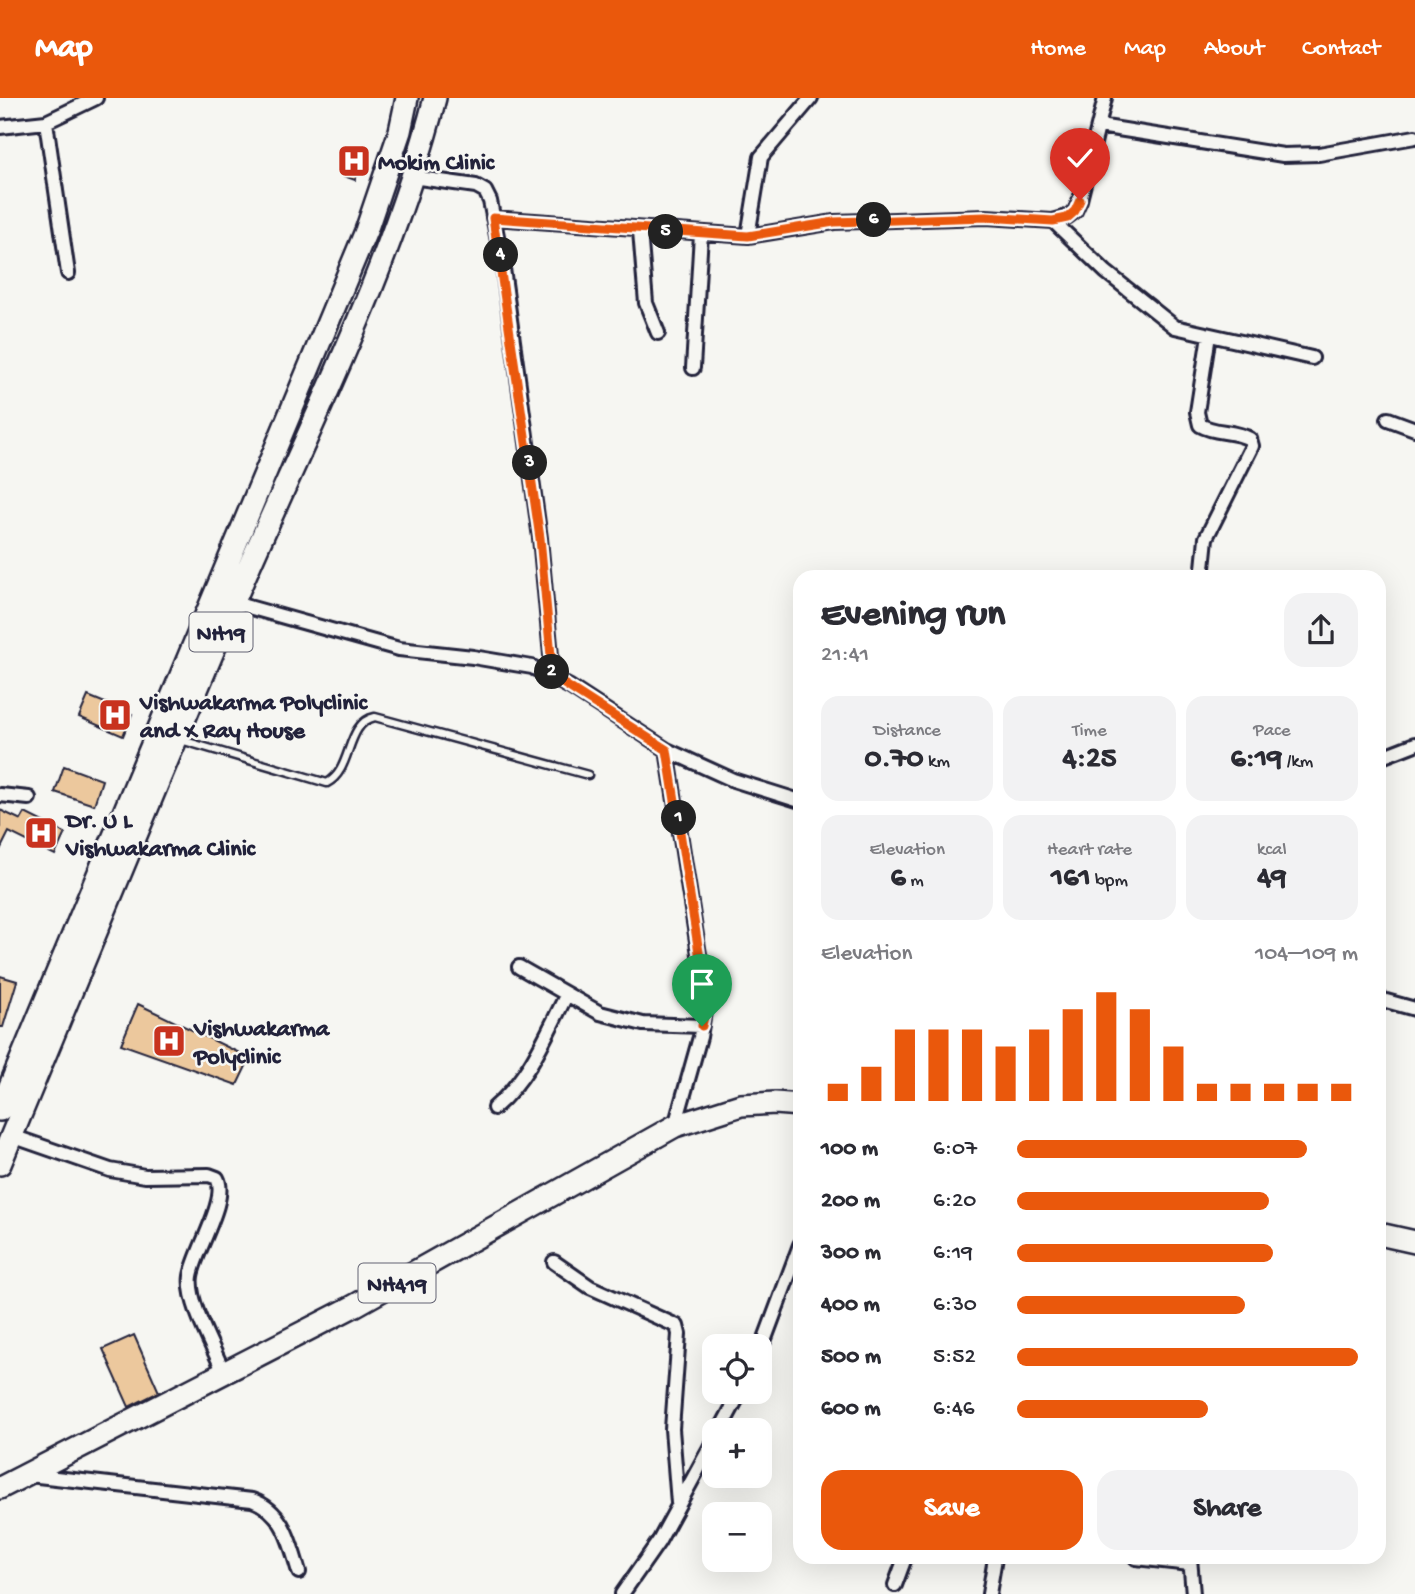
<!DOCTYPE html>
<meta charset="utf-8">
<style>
body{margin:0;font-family:"Gochi Hand",sans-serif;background:#f2f2f3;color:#2b2b33;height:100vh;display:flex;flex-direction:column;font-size:26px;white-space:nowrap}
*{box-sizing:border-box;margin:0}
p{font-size:23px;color:#7c7c81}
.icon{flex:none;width:38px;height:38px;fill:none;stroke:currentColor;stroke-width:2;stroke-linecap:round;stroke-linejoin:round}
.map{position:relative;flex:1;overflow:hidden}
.details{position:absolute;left:793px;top:472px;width:593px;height:994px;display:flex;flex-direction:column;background:#fff;border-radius:21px;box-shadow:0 7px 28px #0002}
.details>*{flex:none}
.controls{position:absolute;left:702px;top:1236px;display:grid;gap:14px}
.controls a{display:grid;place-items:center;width:70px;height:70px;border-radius:14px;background:#fff;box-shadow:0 7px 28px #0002;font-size:35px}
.pin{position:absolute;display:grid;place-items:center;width:60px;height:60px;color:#fff;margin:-72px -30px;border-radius:50% 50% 50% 0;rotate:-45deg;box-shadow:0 0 7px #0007}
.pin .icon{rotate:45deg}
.km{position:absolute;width:35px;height:35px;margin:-18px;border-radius:50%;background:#222;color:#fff;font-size:19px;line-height:35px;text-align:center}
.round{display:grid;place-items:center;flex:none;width:74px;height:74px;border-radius:21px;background:#f2f2f3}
.overview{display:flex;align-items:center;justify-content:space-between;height:119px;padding:0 28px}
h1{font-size:38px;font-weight:700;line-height:52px}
.stats{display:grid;grid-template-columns:repeat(3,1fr);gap:10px;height:119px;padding:7px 28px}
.stats div{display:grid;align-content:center;border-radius:18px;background:#f2f2f3;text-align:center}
.stats b{font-size:30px;font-weight:700}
.stats small{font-size:19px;font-weight:400}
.stats p{font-size:19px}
.chart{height:196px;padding:14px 28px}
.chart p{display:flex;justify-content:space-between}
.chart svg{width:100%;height:126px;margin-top:7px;stroke:#ea580c;stroke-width:6}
.action{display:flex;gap:14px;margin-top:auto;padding:14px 28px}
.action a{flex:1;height:80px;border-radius:21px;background:#ea580c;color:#fff;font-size:28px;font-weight:700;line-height:80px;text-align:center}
.action a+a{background:#f2f2f3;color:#2b2b33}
ul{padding:0 28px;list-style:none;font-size:23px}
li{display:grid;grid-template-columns:112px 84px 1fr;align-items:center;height:52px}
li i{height:18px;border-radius:9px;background:#ea580c}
header{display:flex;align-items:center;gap:42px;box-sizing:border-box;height:98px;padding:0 35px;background:#ea580c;color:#fff}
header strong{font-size:33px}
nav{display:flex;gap:38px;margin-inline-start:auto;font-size:24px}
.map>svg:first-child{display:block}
.building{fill:#ecc89d;stroke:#22223b;stroke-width:2}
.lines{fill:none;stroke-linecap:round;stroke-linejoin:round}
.lane-casing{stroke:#22223b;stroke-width:11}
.street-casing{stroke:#22223b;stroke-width:18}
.highway-casing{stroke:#22223b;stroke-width:26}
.lane{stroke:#f6f6f2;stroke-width:6}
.street{stroke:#f6f6f2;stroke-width:12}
.highway{stroke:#f6f6f2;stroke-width:21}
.route-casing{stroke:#fff;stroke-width:14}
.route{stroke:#ea580c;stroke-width:9}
.labels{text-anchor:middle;stroke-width:5;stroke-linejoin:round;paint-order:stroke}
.shield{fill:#f6f6f2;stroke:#626272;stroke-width:2}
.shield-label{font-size:23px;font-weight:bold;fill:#22223b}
.poi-label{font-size:24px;font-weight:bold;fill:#22223b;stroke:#f6f6f2;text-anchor:start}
</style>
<header>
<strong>Map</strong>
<nav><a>Home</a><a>Map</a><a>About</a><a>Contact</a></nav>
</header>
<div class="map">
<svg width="1415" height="1496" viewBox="0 0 1415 1496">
<rect width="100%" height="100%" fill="#f6f6f2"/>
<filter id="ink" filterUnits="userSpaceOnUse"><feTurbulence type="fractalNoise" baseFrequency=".0143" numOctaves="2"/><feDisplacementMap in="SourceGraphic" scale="14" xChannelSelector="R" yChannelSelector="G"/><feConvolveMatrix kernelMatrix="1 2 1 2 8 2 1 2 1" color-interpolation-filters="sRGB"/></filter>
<g filter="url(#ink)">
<path class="building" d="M 352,49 L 366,55 L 355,82 L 341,77 Z
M 88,598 L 132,616 L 123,638 L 79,619 Z
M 64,668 L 102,682 L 94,707 L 55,694 Z
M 0,712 L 21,722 L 25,715 L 65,735 L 55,757 L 9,734 L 0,752 Z
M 0,878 L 17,883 L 3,929 L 0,929 Z
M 138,906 L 250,960 L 237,987 L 121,946 Z
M 134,1237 L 159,1294 L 129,1309 L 103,1251 Z"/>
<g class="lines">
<defs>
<path id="lane" d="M 181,642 L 327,685 C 353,672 345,625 375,619 L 588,677"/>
<path id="street" d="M 46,24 L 68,175
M 1099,28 L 1283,57 L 1319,56 L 1415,39
M 0,29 L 46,24 L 96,0
M 412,79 L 476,88 L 485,93 L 490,103 L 502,163 L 540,440 L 553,579
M 493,120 L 748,138 L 834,124 L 986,119 L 1053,123 L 1067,119 L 1075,113 L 1080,102 L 1105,0
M 1053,123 L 1106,174 L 1175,229 L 1312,260
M 640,133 L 646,205 L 658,235
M 748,138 L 761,59 L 811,0
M 693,270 L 701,136
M 1388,321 L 1415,331
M 1202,480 L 1206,440 L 1252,348 L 1250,341 C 1234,332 1215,336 1200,327 L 1197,314 L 1209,237
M 234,505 L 399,551 L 473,559 L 532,569 L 570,589 L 667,652 L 733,682 L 800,703
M 667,652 L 706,901 L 700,939 L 675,1028
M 1379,660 L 1415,646
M 0,697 L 29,700
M 519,869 L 600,915 L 643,926 L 702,928
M 1379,901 L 1415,911
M 494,1010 C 529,980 545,939 566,898
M 12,1038 L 110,1072 L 145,1078 L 209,1077 L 217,1080 C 229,1101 195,1153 191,1178 C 187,1204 214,1250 224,1275
M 554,1164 L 590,1189 L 677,1228 L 679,1236 L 672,1331 L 678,1405
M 760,1254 L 800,1147
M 720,1332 L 741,1293
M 29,1377 L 252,1402 C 284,1413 290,1445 299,1474
M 1136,1460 L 1190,1466
M 1190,1460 L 1193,1496
M 895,1487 L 905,1460
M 622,1496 L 659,1443 L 714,1342
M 989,1496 L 995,1460"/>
<path id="highway" d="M 0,1012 L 366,133 L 400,33 L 407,0
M 0,1066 C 79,876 157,684 238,494 C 308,331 391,173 435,0
M 1379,1136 L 1415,1144
M 0,1390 L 354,1208 L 675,1028 L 741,1007 L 775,1005 L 800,1007"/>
</defs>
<use href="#lane" class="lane-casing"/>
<use href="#street" class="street-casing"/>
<use href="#highway" class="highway-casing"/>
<use href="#lane" class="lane"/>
<use href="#street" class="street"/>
<use href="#highway" class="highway"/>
</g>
</g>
<g class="lines" filter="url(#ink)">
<defs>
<path id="route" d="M 702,928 L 705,913 L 704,886 L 667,652 L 553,579 L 540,440 L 493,120 L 748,138 L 834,124 L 986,119 L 1053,123 L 1067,120 L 1075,113 L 1080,102"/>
</defs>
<use href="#route" class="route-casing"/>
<use href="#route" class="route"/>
</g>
<defs>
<symbol id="hospital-square" viewBox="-11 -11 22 22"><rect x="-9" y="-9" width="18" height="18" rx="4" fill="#c8321e" stroke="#f6f6f2"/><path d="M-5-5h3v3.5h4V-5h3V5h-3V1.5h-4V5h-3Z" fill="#fff"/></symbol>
</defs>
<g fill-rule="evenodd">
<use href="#hospital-square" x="335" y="44" width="38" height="38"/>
<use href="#hospital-square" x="96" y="598" width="38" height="38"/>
<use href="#hospital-square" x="22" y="716" width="38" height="38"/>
<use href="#hospital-square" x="150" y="924" width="38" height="38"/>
</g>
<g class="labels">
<g class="shield">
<rect x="189.5" y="514.5" width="63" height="39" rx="5"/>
<rect x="358.5" y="1165.5" width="77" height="39" rx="5"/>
</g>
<g class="shield-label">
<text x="221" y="542">NH19</text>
<text x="397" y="1193">NH419</text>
</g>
<g class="poi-label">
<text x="378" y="71">Mokim Clinic</text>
<text x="140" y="611">Vishwakarma Polyclinic<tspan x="140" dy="28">and X Ray House</tspan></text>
<text x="66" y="729">Dr. U L<tspan x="66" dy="28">Vishwakarma Clinic</tspan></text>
<text x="194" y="937">Vishwakarma<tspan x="194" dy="28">Polyclinic</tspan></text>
</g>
</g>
</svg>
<div class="controls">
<a><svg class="icon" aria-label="locate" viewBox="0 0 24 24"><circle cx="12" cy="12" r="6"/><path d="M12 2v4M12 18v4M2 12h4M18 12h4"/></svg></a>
<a>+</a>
<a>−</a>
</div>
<div class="pin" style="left:702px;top:928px;background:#1e9e55"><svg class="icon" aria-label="arrive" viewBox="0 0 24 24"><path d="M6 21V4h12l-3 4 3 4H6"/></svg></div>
<div class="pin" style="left:1080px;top:102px;background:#d93025"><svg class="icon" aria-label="check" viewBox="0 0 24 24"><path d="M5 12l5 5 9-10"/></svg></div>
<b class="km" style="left:679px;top:720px">1</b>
<b class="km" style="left:552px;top:574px">2</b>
<b class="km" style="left:530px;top:365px">3</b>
<b class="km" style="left:501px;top:157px">4</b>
<b class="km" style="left:666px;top:134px">5</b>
<b class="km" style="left:874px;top:122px">6</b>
<section class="details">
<div class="overview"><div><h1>Evening run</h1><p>21:41</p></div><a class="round"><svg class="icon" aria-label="share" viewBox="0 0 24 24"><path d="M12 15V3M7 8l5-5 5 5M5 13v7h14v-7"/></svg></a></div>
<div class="stats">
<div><p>Distance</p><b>0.70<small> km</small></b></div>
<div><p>Time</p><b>4:25</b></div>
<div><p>Pace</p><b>6:19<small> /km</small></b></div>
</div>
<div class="stats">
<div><p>Elevation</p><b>6<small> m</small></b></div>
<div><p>Heart rate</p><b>161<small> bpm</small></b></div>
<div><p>kcal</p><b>49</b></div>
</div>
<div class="chart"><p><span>Elevation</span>104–109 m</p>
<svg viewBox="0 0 160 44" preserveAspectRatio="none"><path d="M5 44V38M15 44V32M25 44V19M35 44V19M45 44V19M55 44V25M65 44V19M75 44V12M85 44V6M95 44V12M105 44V25M115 44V38M125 44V38M135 44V38M145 44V38M155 44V38"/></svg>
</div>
<ul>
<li><b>100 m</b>6:07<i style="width:85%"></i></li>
<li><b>200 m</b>6:20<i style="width:74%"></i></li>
<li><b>300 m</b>6:19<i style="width:75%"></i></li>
<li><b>400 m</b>6:30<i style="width:67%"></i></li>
<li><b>500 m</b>5:52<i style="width:100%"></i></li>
<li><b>600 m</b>6:46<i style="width:56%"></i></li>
</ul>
<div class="action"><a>Save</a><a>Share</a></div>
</section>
</div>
